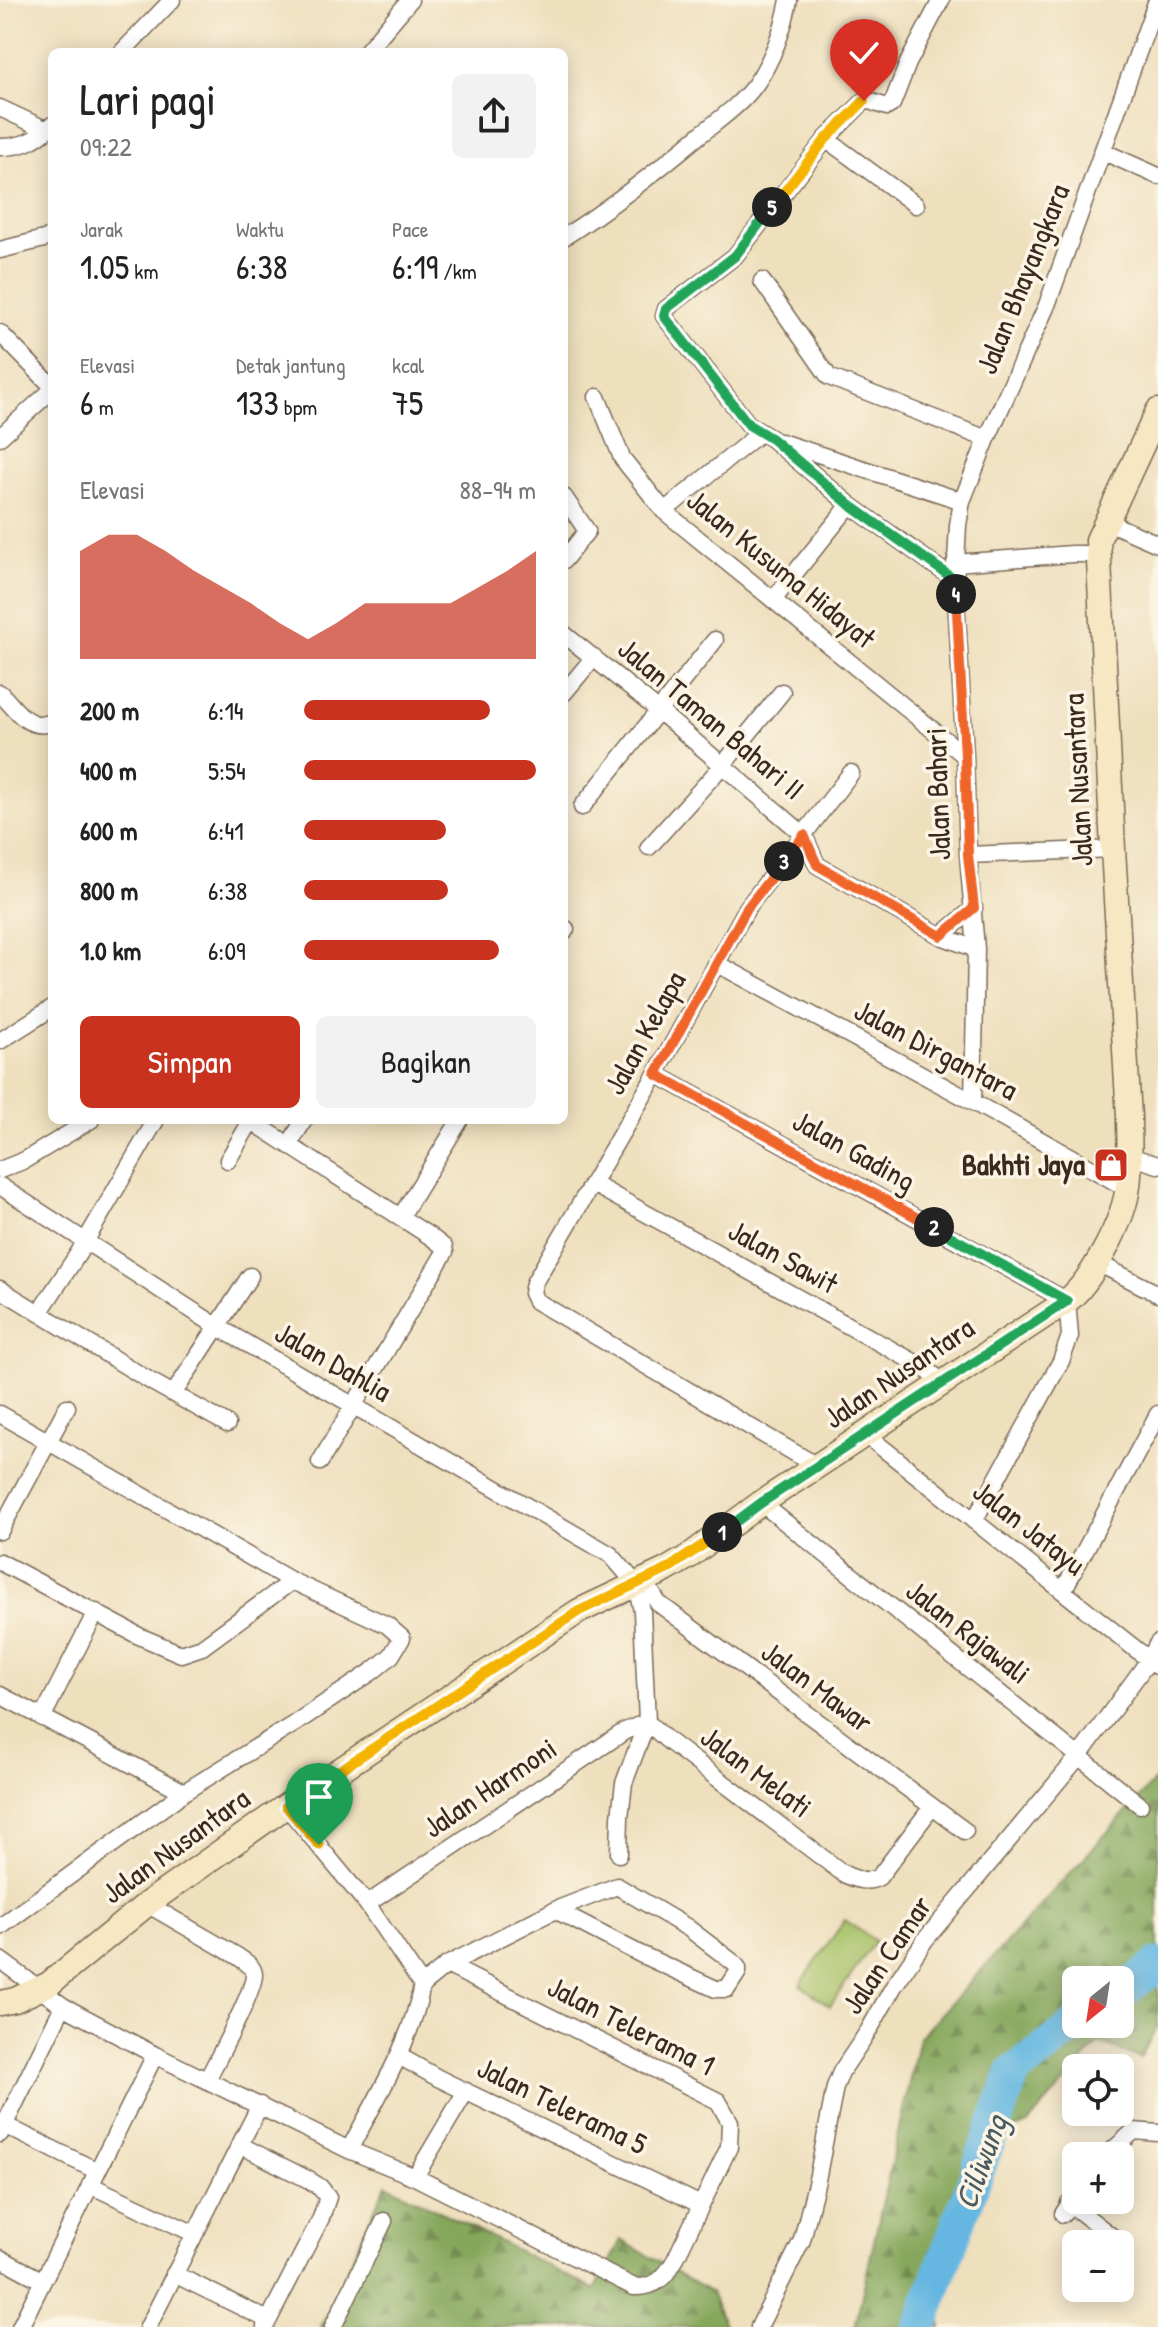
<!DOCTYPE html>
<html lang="id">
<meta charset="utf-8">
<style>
body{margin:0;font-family:"Patrick Hand",sans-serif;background:#f2f2f2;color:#222;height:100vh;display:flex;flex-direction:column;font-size:30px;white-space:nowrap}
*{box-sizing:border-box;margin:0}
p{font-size:26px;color:#767676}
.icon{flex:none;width:44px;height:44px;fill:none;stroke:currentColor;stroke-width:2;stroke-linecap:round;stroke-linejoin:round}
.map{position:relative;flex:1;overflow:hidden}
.details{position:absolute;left:48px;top:48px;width:520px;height:1076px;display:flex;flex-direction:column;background:#fff;border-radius:12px;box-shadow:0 4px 20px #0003}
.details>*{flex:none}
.needle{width:52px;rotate:210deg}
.buttons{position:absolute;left:1062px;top:1966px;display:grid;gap:16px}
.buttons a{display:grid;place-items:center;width:72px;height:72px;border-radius:12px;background:#fff;box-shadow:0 4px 20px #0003;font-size:40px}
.pin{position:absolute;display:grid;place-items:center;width:68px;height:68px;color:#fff;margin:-82px -34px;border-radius:50% 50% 50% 0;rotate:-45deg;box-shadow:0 0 8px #0007}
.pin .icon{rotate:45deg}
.km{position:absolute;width:40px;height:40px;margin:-20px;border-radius:50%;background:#222;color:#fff;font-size:22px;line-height:40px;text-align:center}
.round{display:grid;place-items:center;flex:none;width:84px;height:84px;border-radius:12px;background:#f2f2f2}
.headline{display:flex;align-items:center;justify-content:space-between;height:136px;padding:0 32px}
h1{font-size:44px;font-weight:600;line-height:60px}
.figures{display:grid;grid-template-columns:repeat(3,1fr);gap:12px;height:136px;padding:8px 32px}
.figures div{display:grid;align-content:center}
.figures b{font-size:34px;font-weight:600}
.figures small{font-size:22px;font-weight:400}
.figures p{font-size:22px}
.chart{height:224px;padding:16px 32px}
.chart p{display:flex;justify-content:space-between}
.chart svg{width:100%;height:144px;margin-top:8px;fill:#c8321e;opacity:.7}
.cta{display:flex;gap:16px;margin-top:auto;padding:16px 32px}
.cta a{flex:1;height:92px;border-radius:12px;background:#c8321e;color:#fff;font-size:32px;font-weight:600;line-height:92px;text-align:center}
.cta a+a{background:#f2f2f2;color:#222}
ul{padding:0 32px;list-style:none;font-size:26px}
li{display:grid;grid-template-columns:128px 96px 1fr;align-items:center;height:60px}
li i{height:20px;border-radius:10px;background:#c8321e}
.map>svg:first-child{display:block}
.green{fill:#a7c168;stroke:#717643;stroke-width:2}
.forest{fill:url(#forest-firs);stroke:#60683d;stroke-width:2;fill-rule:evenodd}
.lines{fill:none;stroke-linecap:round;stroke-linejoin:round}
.river{stroke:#65b7e1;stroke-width:34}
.minor-casing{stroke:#7a6956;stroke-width:19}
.secondary-casing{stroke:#7a6956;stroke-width:27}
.minor{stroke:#fff;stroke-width:16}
.secondary{stroke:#f7e8c3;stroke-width:24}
.split-1-casing{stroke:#fff;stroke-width:16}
.split-2-casing{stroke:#fff;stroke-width:16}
.split-3-casing{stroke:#fff;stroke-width:16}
.split-4-casing{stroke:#fff;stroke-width:16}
.split-5-casing{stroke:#fff;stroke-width:16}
.split-6-casing{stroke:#fff;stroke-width:16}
.split-1{stroke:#f5b400;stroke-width:10}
.split-2{stroke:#22a559;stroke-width:10}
.split-3{stroke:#f0652b;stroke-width:10}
.split-4{stroke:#f0652b;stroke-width:10}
.split-5{stroke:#22a559;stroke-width:10}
.split-6{stroke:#f5b400;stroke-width:10}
.labels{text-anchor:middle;stroke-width:7;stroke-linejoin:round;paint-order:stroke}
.street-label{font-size:30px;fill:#3b2a1e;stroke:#fcf5e5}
.poi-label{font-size:30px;font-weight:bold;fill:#3b2a1e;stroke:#fcf5e5;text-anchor:end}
.water-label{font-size:32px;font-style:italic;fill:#4a5b62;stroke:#fcf5e5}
</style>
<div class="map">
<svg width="1158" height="2327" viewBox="0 0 1158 2327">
<defs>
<pattern id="forest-firs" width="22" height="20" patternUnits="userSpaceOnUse" patternTransform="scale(2)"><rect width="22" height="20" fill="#85a75c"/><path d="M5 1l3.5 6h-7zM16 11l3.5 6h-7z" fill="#6e884b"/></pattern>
</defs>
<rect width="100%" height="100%" fill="#fcf5e5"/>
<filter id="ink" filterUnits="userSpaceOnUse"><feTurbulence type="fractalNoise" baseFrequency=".0125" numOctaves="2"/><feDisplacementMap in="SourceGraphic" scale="16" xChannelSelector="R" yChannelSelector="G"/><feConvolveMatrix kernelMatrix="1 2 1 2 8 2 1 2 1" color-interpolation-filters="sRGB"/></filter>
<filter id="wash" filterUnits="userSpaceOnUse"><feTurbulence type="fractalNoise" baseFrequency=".006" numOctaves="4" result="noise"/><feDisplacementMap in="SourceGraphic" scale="32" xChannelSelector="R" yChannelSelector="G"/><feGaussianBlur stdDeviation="1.8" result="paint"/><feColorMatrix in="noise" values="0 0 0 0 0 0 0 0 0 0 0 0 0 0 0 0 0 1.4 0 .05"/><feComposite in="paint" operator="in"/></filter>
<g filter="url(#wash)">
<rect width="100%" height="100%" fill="#eedfbd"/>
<path class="green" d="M 845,1920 L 875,1941 L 830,2006 L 800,1985 Z"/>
<path class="forest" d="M 1158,1777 L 1158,2026 L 1140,2058 L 1099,2043 L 1027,2125 L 1008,2131 L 963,2192 L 933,2288 L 941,2327 L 855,2327 L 919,2038 ZM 1076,1980 L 1120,1980 L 1120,2024 L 1076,2024 Z
M 386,2184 L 595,2290 L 621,2240 L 711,2293 L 725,2327 L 321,2327 Z"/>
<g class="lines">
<path class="river" d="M 1120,1993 L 1158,1965
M 920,2327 L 1014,2072 L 1078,2024"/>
</g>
</g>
<g filter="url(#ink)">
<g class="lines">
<defs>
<path id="minor" d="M 941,0 L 908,63 L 892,104 L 887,107 L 869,101 L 864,101 L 826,139 L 735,256 L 666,309 L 664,316 L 749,425 L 772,439 L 850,505 L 955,580
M 122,52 L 172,0
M 366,52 L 410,0
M 0,108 L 47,130
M 826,139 L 916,205
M 0,147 C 23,147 36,140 52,125
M 1104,152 L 1158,176
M 564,237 C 613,206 657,171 701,134 C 720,119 741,104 755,85 C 772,61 784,28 789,0
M 0,250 L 52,237
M 762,281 L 829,377 L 987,439
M 0,333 L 52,386
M 597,397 L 622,458 L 664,511 L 965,756
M 0,437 L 52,390
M 781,442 L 962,501
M 564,497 L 587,531 L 564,560
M 664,511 L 760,433
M 1105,521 L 1158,544
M 955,563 L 1072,554 L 1098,554
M 773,600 L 850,505
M 564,634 L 659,711 L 804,835 L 817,865 L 941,936 L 976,949
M 0,693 C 17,710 26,730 52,723
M 564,693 L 594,657
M 582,807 L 715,640
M 649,847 L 722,766 L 782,692
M 968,855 L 1113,849
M 564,932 L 566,929
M 941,936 L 974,908
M 716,963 L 973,1102 L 1128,1189
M 0,1041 L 52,1008
M 656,1074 L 1067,1301 L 1070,1336 L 1061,1361 L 974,1521
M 973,1102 L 976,949 L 968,855 L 965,756 L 955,580 L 958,525 L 962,501 L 987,439 L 1047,305 L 1157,0
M 250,1120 L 431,1237 L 444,1247 L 445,1252 L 320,1462
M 289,1145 L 304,1120
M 1129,1156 L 1158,1165
M 228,1160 L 251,1121
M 0,1170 L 25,1160 L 91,1120
M 593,1184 L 921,1366 L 943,1382
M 0,1186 L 218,1327 L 611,1555 L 636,1584 L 642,1611 L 647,1722 L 624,1783 L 620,1817 L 619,1854
M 400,1218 L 460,1120
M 1096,1262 L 1158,1294
M 0,1289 L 152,1382 L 227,1424
M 39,1313 L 78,1254 L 156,1120
M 174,1393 L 250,1276
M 0,1414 L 292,1581 L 387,1625 L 402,1638 L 391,1656 L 373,1671 L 294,1724 L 184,1792 L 0,1927
M 865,1434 L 1157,1666
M 817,1466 L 536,1301 L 532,1293 L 534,1283 L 656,1074 L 747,908 L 851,773
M 761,1503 L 1140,1805
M 0,1531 L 67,1407
M 0,1562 L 139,1636 L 181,1654 L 202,1647 L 292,1581
M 644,1580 L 658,1603 L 965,1831
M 1063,1591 L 1158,1414
M 0,1695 L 184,1792
M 42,1718 L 96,1612
M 647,1722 L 667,1740 L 844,1874 C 855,1879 867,1884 879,1877 L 932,1807
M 286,1806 L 367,1904 L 422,1985 C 411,2044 377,2097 349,2150
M 147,1904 L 237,1956 C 244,1961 253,1965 254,1974 C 255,1990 216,2062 207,2080
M 367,1904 L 625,1731 L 647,1722
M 0,1960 L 63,2006 L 155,2055 L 349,2150 L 415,2177 L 634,2287 C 655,2288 665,2278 675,2260 L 729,2147 L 730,2122 L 718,2101 L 447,1965 L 422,1985
M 447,1965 L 555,1910 L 617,1886 L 688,1928 L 734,1963 L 738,1968 L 738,1972 L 727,1989 L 716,1989 L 640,1954 L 555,1910
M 399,2056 L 438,2078 L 701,2205
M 4,2125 L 97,2171
M 0,2134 L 63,2006
M 240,2145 L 309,2180 L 320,2187 L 328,2197 L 321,2218 L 265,2327
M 1106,2156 L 1134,2131 L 1158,2133
M 415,2177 L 466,2091
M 90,2185 L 195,2234
M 1069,2203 L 1119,2242
M 1063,2214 L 1076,2194
M 0,2258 L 43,2281
M 174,2274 L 268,2320
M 20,2327 L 155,2055
M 148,2327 L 260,2105
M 333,2327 L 384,2221
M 759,2327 L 802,2240 L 817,2180 L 835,2087 L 841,2072 L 869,2030 L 894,1986 L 925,1940 L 1079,1756 L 1149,1660 L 1158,1643"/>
<path id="secondary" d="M 0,2003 L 15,2000 L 49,1984 L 147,1904 L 286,1806 L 579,1611 L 666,1570 L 688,1557 L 761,1503 L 1067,1301 C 1093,1280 1124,1220 1128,1186 C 1131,1163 1129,1140 1129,1117 L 1113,849 L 1098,540 L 1158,411"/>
</defs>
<use href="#minor" class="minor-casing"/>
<use href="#secondary" class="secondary-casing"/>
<use href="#minor" class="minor"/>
<use href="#secondary" class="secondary"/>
</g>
</g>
<g class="lines" filter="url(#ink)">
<defs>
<path id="split-1" d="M 319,1845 L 286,1806 L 579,1611 L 666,1570 L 722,1532"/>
<path id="split-2" d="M 722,1532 L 761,1503 L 1067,1301 L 934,1227"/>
<path id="split-3" d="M 784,861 L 747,908 L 656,1074 L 934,1227"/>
<path id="split-4" d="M 784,861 L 804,835 L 817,865 L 941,936 L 974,908 L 968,855 L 965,756 L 956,594"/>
<path id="split-5" d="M 772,207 L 735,256 L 666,309 L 664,316 L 749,425 L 772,439 L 850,505 L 955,580 L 956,594"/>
<path id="split-6" d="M 772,207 L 826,139 L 864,101"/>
</defs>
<use href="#split-1" class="split-1-casing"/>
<use href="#split-2" class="split-2-casing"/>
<use href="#split-3" class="split-3-casing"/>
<use href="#split-4" class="split-4-casing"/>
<use href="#split-5" class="split-5-casing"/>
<use href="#split-6" class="split-6-casing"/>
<use href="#split-1" class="split-1"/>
<use href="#split-2" class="split-2"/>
<use href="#split-3" class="split-3"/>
<use href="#split-4" class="split-4"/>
<use href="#split-5" class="split-5"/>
<use href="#split-6" class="split-6"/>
</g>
<defs>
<symbol id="shop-square" viewBox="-11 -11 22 22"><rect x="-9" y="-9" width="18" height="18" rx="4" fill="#c8321e" stroke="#fcf5e5"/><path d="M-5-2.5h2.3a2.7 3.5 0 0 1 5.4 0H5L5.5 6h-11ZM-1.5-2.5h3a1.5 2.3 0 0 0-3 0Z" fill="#fff"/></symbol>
</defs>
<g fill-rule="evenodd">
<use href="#shop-square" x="1091" y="1145" width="40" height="40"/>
</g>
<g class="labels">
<g class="street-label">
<text transform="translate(1023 279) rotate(-68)" y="10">Jalan Bhayangkara</text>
<text transform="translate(781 569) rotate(39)" y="10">Jalan Kusuma Hidayat</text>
<text transform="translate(711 719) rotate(40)" y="10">Jalan Taman Bahari II</text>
<text transform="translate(1078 780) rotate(-93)" y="10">Jalan Nusantara</text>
<text transform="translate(938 794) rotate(-92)" y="10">Jalan Bahari</text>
<text transform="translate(645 1033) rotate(-61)" y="10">Jalan Kelapa</text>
<text transform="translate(936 1050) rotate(28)" y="10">Jalan Dirgantara</text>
<text transform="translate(854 1151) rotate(29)" y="10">Jalan Gading</text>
<text transform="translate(783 1257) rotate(29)" y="10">Jalan Sawit</text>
<text transform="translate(333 1362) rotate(30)" y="10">Jalan Dahlia</text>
<text transform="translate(899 1373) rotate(-34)" y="10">Jalan Nusantara</text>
<text transform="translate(1029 1528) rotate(38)" y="10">Jalan Jatayu</text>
<text transform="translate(968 1632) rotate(38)" y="10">Jalan Rajawali</text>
<text transform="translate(817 1687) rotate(37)" y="10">Jalan Mawar</text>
<text transform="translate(756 1772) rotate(37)" y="10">Jalan Melati</text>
<text transform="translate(490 1788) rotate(-34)" y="10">Jalan Harmoni</text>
<text transform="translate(176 1846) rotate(-36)" y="10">Jalan Nusantara</text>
<text transform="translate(887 1955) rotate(-56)" y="10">Jalan Camar</text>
<text transform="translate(631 2026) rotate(27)" y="10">Jalan Telerama 1</text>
<text transform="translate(562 2106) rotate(26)" y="10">Jalan Telerama 5</text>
</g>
<g class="poi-label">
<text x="1085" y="1175">Bakhti Jaya</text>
</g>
<g class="water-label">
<text transform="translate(981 2162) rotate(-70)" y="11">Ciliwung</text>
</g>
</g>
</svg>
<div class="buttons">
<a><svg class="needle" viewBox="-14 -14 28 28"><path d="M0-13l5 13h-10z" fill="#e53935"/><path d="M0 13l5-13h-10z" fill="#767676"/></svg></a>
<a><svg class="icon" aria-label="locate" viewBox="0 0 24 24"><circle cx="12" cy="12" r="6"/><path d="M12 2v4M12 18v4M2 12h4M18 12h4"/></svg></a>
<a>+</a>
<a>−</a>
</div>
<div class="pin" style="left:319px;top:1845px;background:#1e9e55"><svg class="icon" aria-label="arrive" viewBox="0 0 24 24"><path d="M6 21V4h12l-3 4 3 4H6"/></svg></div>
<div class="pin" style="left:864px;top:101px;background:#d93025"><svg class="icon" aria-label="check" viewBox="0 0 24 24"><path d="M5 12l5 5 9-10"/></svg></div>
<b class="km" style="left:722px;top:1532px">1</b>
<b class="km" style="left:934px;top:1227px">2</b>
<b class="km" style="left:784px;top:861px">3</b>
<b class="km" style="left:956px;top:594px">4</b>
<b class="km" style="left:772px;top:207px">5</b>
<section class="details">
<div class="headline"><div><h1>Lari pagi</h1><p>09:22</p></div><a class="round"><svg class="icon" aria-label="share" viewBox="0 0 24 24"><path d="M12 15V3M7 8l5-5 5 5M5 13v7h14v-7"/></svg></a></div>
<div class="figures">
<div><p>Jarak</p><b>1.05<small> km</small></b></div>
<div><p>Waktu</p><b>6:38</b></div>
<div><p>Pace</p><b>6:19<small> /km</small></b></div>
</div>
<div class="figures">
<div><p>Elevasi</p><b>6<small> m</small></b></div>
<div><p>Detak jantung</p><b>133<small> bpm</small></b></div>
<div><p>kcal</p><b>75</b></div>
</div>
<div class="chart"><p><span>Elevasi</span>88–94 m</p>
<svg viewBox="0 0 160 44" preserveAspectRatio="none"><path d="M0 44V11L10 6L20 6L30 11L40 17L50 22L60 27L70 33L80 38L90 33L100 27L110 27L120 27L130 27L140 22L150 17L160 11V44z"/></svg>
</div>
<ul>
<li><b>200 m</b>6:14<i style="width:80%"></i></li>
<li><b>400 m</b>5:54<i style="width:100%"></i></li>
<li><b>600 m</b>6:41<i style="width:61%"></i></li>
<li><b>800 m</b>6:38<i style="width:62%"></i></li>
<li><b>1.0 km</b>6:09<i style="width:84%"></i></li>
</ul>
<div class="cta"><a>Simpan</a><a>Bagikan</a></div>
</section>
</div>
